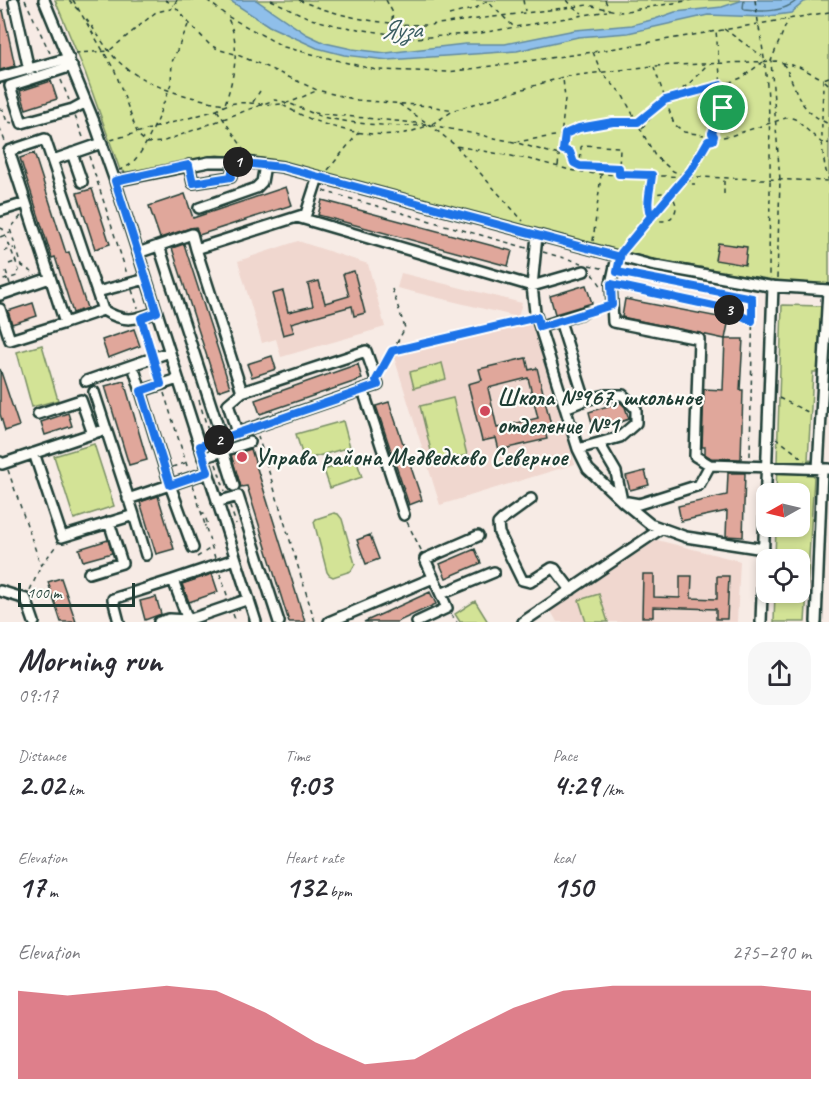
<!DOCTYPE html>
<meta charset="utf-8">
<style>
body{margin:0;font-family:Caveat,sans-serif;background:#f7f7f7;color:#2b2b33;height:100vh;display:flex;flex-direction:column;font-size:22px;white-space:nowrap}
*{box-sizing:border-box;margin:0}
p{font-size:20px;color:#7c7c81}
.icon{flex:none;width:33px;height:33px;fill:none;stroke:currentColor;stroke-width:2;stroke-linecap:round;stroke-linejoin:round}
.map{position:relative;height:622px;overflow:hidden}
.side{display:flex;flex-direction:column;background:#fff;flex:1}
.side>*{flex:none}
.needle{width:39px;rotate:262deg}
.tools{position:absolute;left:756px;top:483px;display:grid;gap:12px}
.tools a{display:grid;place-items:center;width:54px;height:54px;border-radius:12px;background:#fff;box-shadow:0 3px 9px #0003;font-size:30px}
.scale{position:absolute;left:18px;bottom:15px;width:117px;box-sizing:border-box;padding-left:6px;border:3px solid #1f3d34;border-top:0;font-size:16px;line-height:21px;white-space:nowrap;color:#1f3d34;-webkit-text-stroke:4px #fdfcf7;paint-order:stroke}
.pin{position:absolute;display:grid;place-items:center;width:51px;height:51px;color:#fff;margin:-26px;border:3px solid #fff;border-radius:50%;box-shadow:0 2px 6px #0007}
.km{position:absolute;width:30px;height:30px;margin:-15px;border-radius:50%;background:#222;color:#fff;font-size:16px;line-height:30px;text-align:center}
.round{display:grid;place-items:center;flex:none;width:63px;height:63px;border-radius:18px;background:#f7f7f7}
.overview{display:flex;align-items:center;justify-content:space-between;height:102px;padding:0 18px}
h1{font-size:33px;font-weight:700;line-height:45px}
.metrics{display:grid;grid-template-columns:repeat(3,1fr);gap:9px;height:102px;padding:6px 18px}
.metrics div{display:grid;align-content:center}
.metrics b{font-size:30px;font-weight:700}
.metrics small{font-size:16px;font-weight:400}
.metrics p{font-size:16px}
.chart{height:168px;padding:12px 18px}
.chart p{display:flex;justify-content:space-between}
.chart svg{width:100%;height:108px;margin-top:6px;fill:#d1495b;opacity:.7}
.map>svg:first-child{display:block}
.built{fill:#f0d7cf}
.green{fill:#d3e396;stroke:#799065;stroke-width:1.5}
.water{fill:#8fbfea;stroke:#628ba1;stroke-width:1.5}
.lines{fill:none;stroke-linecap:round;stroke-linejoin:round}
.shore{stroke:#4c717d;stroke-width:1.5}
.building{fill:#e0a79b;stroke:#1f3d34;stroke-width:1.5;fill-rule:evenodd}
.minor-casing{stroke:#1f3d34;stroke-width:14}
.path{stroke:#1f3d34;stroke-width:1.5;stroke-dasharray:4.5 4.5;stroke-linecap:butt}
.minor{stroke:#fdfcf7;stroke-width:9}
.path-bridge{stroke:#1f3d34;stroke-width:1.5;stroke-dasharray:4.5 4.5;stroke-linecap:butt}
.route-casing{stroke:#fff;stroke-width:12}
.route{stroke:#1a73e8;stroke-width:8}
.poi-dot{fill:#d1495b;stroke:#fdfcf7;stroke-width:2}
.labels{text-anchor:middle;stroke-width:4.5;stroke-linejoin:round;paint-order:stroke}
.poi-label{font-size:24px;font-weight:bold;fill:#1f3d34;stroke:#fdfcf7;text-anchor:start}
.water-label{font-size:26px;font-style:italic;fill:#3b5e62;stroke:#fdfcf7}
</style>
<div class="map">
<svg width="829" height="622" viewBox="0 0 829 622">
<rect width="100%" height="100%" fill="#f7ebe5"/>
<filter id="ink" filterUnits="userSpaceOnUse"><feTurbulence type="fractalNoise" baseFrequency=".0167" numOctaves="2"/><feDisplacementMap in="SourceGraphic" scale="12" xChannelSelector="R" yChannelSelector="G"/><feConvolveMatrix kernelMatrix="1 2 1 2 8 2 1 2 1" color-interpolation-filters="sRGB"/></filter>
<g filter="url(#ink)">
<path class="built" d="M 298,241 L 368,264 L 385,327 L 281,357 L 276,339 L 262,343 L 238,261 Z
M 401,273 L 522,303 L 518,317 L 397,288 Z
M 532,324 L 575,464 L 440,505 L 394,357 Z
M 657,540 L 740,561 L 737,622 L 557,622 L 551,611 Z"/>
<path class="green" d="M 55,0 L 829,0 L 829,285 L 799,284 L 755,277 L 648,258 L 282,162 L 217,155 L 128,173 L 120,170 L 85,72 Z
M 782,305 L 823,306 L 820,372 L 813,372 L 808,460 L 815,461 L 805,622 L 774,622 L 775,593 L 800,592 L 800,560 L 775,559 L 776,527 L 800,526 L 800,494 L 776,493 Z
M 42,345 L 58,400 L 32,407 L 17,352 Z
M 442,363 L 446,379 L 414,388 L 410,372 Z
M 453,398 L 467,455 L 434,463 L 420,406 Z
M 343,421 L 350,447 L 304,460 L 296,434 Z
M 94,444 L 114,506 L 74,519 L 54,456 Z
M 356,459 L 362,477 L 330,488 L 324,470 Z
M 334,513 L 338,514 L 342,519 L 355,564 L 351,571 L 333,577 L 329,575 L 327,572 L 314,522 L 316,519 Z
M 599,594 L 608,622 L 586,622 L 579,600 Z
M 475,601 L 488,622 L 460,622 L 455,614 Z"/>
<path class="water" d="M 229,0 L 256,0 L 306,34 L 325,43 L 352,49 L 386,53 L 465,44 L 505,44 L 575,30 L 632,25 L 655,19 L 675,12 L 722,7 L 743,0 L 811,0 L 804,2 L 791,13 L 763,17 L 708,15 L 628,33 L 578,37 L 517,51 L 388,60 L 344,55 L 317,48 L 269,26 Z"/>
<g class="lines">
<path class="shore" d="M 744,0 L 743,8 L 744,10 C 761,12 785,12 797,0"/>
</g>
<path class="building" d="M 3,10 L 15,66 L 0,70 L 0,11 Z
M 51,81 L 57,99 L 26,109 L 20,91 Z
M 34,153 L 66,253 L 69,252 L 87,308 L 73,313 L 55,257 L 52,258 L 20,158 Z
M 286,187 L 292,205 L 199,235 L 196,227 L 190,228 L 160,238 L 149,206 L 185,194 L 193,218 Z
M 92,189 L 110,244 L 95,249 L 77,193 Z
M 322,200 L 512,251 L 508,266 L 318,215 Z
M 718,243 L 747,247 L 745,265 L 715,260 Z
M 184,244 L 230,387 L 218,391 L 172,248 Z
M 354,271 L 365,313 L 354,316 L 352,306 L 291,323 L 294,332 L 283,335 L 272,294 L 283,291 L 288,312 L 313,306 L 308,284 L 319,281 L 325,303 L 349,296 L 343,274 Z
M 586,285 L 592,303 L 555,314 L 550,296 Z
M 625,299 L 729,319 L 725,339 L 622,317 Z
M 33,303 L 37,316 L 12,324 L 8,311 Z
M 134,329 L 140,346 L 108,358 L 102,340 Z
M 725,339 L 743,339 L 740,390 L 743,390 L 741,459 L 711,458 L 705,454 L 705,447 L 702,447 L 704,389 L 723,390 Z
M 272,356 L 276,369 L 252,377 L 247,364 Z
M 526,358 L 529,370 L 537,368 L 551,425 L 544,427 L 547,439 L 499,450 L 496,438 L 482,441 L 468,384 L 482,380 L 479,369 ZM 528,378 L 538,418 L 497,428 L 488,388 Z
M 358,364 L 362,379 L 260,414 L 255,400 Z
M 0,369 L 19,426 L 5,431 L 0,414 Z
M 124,381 L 147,460 L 129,465 L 105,386 Z
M 389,402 L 422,500 L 409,505 L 376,406 Z
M 620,402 L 625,407 L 629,419 L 594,431 L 589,412 Z
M 68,413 L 72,426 L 45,435 L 41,422 Z
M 251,449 L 261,481 L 305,622 L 289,622 L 247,486 L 241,487 L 231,455 Z
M 645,471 L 649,485 L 630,490 L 626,476 Z
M 728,473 L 745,473 L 743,537 L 726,536 L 727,511 L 681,521 L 678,506 L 727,495 Z
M 158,496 L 174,549 L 156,554 L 140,502 Z
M 370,535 L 379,559 L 366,564 L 357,540 Z
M 108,540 L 112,553 L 83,561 L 79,549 Z
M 475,549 L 481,563 L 446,578 L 440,564 Z
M 212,574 L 218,592 L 189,602 L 182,584 Z
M 643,574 L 654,574 L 654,597 L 680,598 L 680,576 L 692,576 L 691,598 L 717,599 L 717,576 L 729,576 L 727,619 L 716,619 L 716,609 L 653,607 L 653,617 L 642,617 Z
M 61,578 L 76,622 L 61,622 L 48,582 Z
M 430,592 L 436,604 L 397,622 L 364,622 Z
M 156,597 L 161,614 L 145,620 L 140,601 Z"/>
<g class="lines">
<defs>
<path id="minor" d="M 44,0 L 95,124 L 115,181 L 256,622
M 14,2 L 29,70
M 72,66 L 10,86 L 22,123 L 73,109 L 86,102
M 0,77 L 69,58
M 72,153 L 82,182
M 53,160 L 102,143
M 189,165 L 193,183 L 231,177 L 234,162
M 115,181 L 209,162 L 245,162 L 282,167 L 651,265 L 769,286 L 829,290
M 199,208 L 256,188 L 262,182 L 265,165
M 0,211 L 26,203
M 297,217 L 532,286 L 535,312 L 578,449 L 588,469 L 622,501 L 639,504 L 699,485 L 710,465 L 829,469
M 537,236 L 532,286 L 584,271
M 159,246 L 222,439
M 138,253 L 192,234 L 196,249
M 617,257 L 611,284 L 613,322 L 699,339 L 695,456 L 710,465
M 97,292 L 146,279
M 0,295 L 50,278
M 0,309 L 10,340 L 65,323
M 103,310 L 65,323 L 9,151 L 45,139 L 103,310 C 124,323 134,320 157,312
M 560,321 L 585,400 L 565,408
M 540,327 L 585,312
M 135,372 L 170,485 L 193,548
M 86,381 L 170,352
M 363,390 L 404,515
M 141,391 L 178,379
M 94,392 L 106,429
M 242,392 L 196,249 L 306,214 L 318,177
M 38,414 L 81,400 L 93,434
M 599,443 L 616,472 L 622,501 L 650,524 L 686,537 L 764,549
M 199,446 L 363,390 L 378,385 L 366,351 L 242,392 L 228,404 L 237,433
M 578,449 L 620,437 L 636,423 L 636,409 L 623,395 L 606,395 L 585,400
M 223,451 L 250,442
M 203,458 L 223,451 L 234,486
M 0,462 L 2,464 L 106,429 L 134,515 L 62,537 L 34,453
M 818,469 L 828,290
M 128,499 L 208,472
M 531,499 L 502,520 L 498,524 L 499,533 L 522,580 L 530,582 L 552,568 L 555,569 L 571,590
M 217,502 L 238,496 L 279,622
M 134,515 L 146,555
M 89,573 L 122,563 L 109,522
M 0,591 L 26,599 L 34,622
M 441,594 L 494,572
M 188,620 L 173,580 L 235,559
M 119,622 L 113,599 L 173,580
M 159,622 L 169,619 L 188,620 L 249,599
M 329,622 L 433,578
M 417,622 L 447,608 L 425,559 L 478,536
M 523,622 L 662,528
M 761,622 L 773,286
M 816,622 L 822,469"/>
</defs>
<use href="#minor" class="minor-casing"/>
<path class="path" d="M 25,0 L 50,53
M 69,0 L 79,11
M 73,0 L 115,71 L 138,135 L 147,143 L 162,142 L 274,100 C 293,102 309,114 327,118 C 361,125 396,127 430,125
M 165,0 L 174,5
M 177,0 L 174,5 L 189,23 L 210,45 L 220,50 L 235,54 L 262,65 L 317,90 L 357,100 L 429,106 L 454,110 L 563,77 L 653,66 L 776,61 L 799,67 L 823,79 C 823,112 818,150 829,181
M 207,0 L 227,16 L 284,47 L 376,70 L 448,72 L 593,52 L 829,12
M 271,0 L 311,19 L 339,26 L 416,38 L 481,33 L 607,11
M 299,0 C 341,18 385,25 430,25 L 588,5 L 621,12 L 692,0
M 386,0 L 393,13 L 390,33
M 523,0 L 525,11
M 567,0 L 573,7 L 582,13
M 605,0 L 609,9
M 449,15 L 476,8 L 487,1 L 513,26
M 86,19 C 97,32 105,48 117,60 C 144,87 189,98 225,104 C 234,77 242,43 227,17
M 759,28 C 775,108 769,195 769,276
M 724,29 L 762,56
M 593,52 L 601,72 L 622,94 L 655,156 L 673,171 L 684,176
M 75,53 L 109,51 L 156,12 L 171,9 L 174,5
M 783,63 C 799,90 795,109 829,124
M 654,67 L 674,124 L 684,132 L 704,135
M 829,77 L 823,79 L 829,85
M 61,80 L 69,100
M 668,99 L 689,84 L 707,65
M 253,102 L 260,91
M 399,104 L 430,125 L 456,146 L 533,160 L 570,170 L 596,174 L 828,181
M 283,105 C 317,126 365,139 405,133 C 413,132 420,128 427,126
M 0,109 L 3,110 L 7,122 L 13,123
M 217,110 L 241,145 L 243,152
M 314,113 L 426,124
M 75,116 L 84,140
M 613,122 L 638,122 L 665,100 L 731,82 L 741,78 L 763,62
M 432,124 L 453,111
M 431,125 L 514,142 L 559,155 L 562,155 L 565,134
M 0,128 L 6,144
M 642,128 L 664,102
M 712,133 L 706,134 L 705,138 L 708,141 L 712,141 L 714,138 L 712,133 L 723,108 L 716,31
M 714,138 L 730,136 L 789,117 L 795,119 L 823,144 L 829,143
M 111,140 L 217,110 C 236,96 260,107 281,104 C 292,103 306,95 316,91
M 515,142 L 561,135 L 579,128 L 620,121 L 630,122
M 456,146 L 523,221
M 560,149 L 570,152 L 574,163 L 580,166 L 619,168 L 620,149 L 619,147 L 584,145 L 581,147 L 580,166
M 89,156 L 127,274
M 558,166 L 565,99 L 563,78
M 119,170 C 144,165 159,112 169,90 L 171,83 L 172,62 L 188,25
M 328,170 L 359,132
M 689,177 L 690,184 L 695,184
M 323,191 L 527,248
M648 207a14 14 0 1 1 28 0a14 14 0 1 1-28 0Z
M 724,194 L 724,178
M 650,197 L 652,175
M 21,216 L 10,229 L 22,266 L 34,273
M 0,228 L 3,229 L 19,270 L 17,276 L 0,281
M 0,237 L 10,233
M 593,241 L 601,175
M 624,249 L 691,170 L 708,141
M 4,251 L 14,248
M 543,252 L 582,263
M 9,264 L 15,262
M 589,265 L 605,269
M 6,271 L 10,284
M 621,273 L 752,299
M 593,274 L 602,287
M 777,278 L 780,180 L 771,61 L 788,20
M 620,286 L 728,309 L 751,321
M 392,289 L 405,328 L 393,350
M 132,290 L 138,308
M 594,310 L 604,307
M 143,324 L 150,349
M 156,368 L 159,377
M 382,369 L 392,351 L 527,319
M 164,393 L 188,469
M 779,398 L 812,414
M 199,400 L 209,434
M 258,436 L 315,622
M 776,438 L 805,460
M 750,456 L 753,293
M 216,464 L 225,491
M 172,467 L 185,463
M 8,470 L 41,566
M 193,485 L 215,558
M 230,506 L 236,524
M 201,513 L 204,513 L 208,525 L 204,526
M 407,522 L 422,552
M 197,557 L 211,548
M 220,574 L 228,598
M 30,590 L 41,566 L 58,543
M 233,614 L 236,622
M 451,614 L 457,622"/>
<use href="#minor" class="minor"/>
<path class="path-bridge" d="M 755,0 L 759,28"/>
</g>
</g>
<g class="lines" filter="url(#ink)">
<defs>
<path id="route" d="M 723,108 L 712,133 L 714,136 L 713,140 L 708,141 L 691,170 L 621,253 L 620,257 L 282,167 L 234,162 L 231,177 L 193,183 L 189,165 L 115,181 L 157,312 L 141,318 L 161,384 L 141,391 L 170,485 L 208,472 L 200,446 L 378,385 L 376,380 L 392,351 L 537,317 L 540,327 L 612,305 L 611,284 L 728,309 L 752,321 L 752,298 L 617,272 L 621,253 L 651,216 C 645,206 651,187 652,175 L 619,174 L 619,168 L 580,166 L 574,163 L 570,152 L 563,150 L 565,134 L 579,128 L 613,122 L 638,122 L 665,100 L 721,85 L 723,108"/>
</defs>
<use href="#route" class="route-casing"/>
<use href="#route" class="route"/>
</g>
<g class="poi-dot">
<circle cx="485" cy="411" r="6"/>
<circle cx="242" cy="457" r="6"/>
</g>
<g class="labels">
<g class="poi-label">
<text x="497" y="405">Школа №967, школьное<tspan x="497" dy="28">отделение №1</tspan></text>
<text x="254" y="465">Управа района Медведково Северное</text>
</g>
<g class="water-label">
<text transform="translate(401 29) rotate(-1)" y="9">Яуза</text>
</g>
</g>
</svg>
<div class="tools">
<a><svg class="needle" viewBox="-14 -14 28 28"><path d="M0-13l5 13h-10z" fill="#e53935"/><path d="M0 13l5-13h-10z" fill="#7c7c81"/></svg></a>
<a><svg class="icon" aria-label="locate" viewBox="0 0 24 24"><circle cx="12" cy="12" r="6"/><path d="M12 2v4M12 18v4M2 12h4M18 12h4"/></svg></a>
</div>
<div class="scale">100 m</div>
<div class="pin" style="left:723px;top:108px;background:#1e9e55"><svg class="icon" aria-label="arrive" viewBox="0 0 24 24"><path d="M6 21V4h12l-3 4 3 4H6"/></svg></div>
<b class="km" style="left:238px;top:162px">1</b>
<b class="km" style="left:219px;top:440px">2</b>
<b class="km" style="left:729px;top:310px">3</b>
</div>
<section class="side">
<div class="overview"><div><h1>Morning run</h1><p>09:17</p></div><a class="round"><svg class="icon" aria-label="share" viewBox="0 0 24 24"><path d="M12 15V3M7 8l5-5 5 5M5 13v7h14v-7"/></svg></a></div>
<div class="metrics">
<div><p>Distance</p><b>2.02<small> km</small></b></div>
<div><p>Time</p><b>9:03</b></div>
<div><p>Pace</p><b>4:29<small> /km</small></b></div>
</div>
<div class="metrics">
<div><p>Elevation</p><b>17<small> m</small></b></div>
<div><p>Heart rate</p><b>132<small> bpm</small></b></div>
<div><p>kcal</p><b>150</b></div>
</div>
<div class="chart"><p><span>Elevation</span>275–290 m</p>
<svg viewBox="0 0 160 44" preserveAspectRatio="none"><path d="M0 44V8L10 10L20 8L30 6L40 8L50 17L60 29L70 38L80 36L90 25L100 15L110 8L120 6L130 6L140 6L150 6L160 8V44z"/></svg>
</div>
</section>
